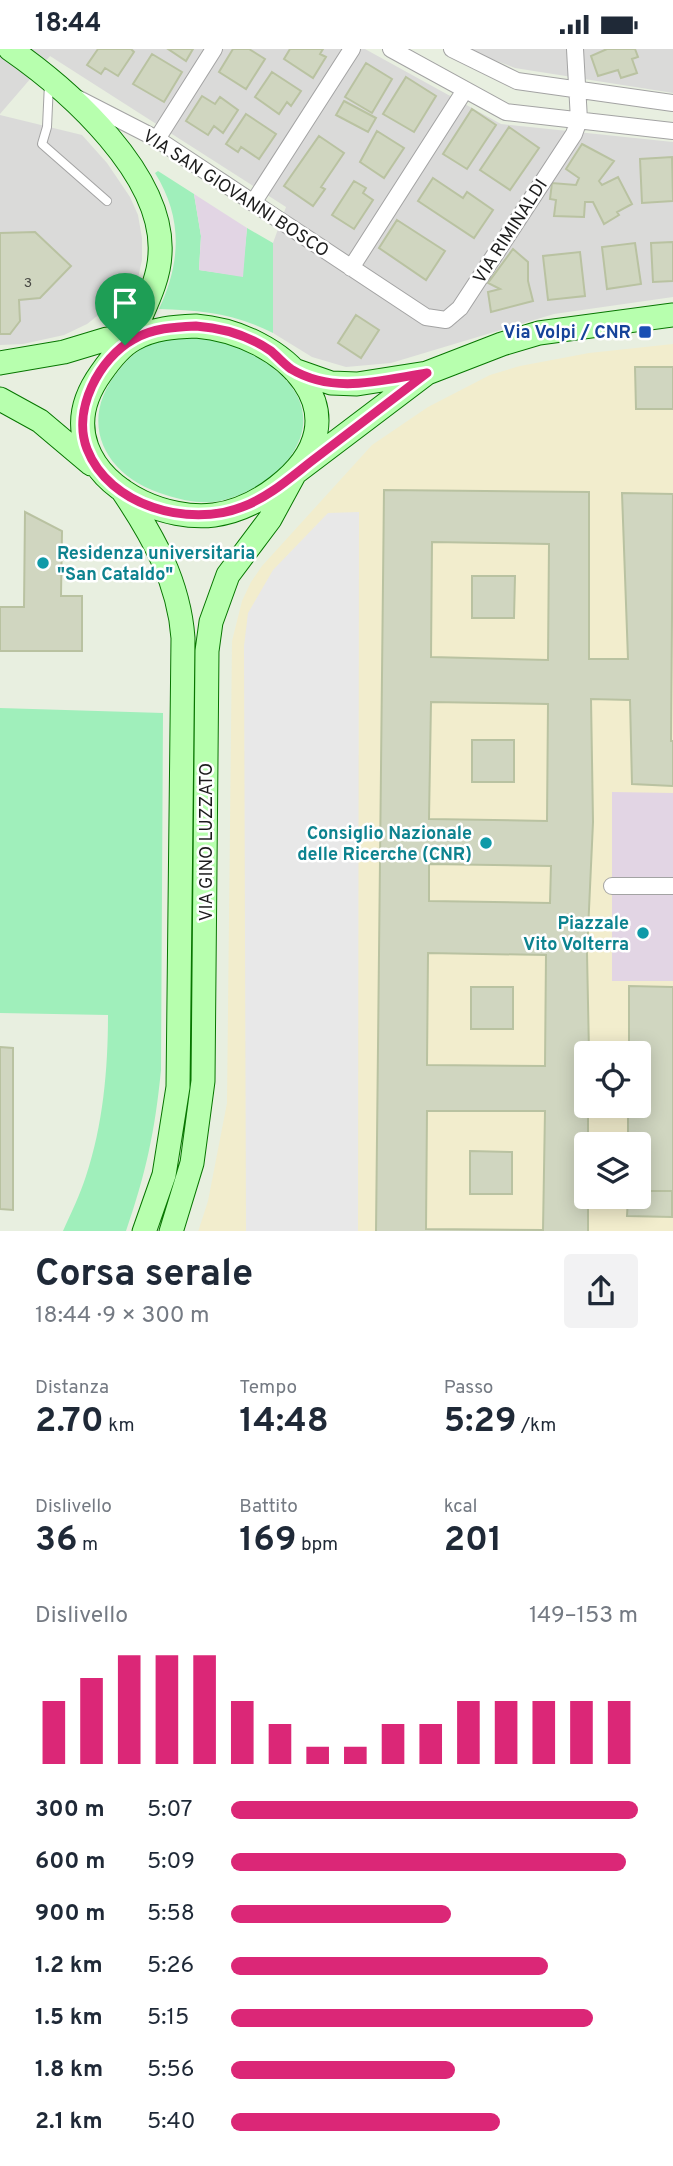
<!DOCTYPE html>
<html lang="it">
<meta charset="utf-8">
<style>
body{margin:0;font-family:Overpass,sans-serif;background:#f2f2f3;color:#1f2937;height:100vh;display:flex;flex-direction:column;font-size:26px;white-space:nowrap}
*{box-sizing:border-box;margin:0}
p{font-size:23px;color:#747a83}
.icon{flex:none;width:38px;height:38px;fill:none;stroke:currentColor;stroke-width:2;stroke-linecap:round;stroke-linejoin:round}
.map{position:relative;height:1182px;overflow:hidden}
.drawer{display:flex;flex-direction:column;background:#fff;flex:1}
.drawer>*{flex:none}
.tools{position:absolute;left:574px;top:992px;display:grid;gap:14px}
.tools a{display:grid;place-items:center;width:77px;height:77px;border-radius:7px;background:#fff;box-shadow:0 4px 18px #0003;font-size:35px}
.pin{position:absolute;display:grid;place-items:center;width:60px;height:60px;color:#fff;margin:-72px -30px;border-radius:50% 50% 50% 0;rotate:-45deg;box-shadow:0 0 7px #0007}
.pin .icon{rotate:45deg}
.round{display:grid;place-items:center;flex:none;width:74px;height:74px;border-radius:7px;background:#f2f2f3}
.summary{display:flex;align-items:center;justify-content:space-between;height:119px;padding:0 35px}
h1{font-size:38px;font-weight:700;line-height:52px}
.stats{display:grid;grid-template-columns:repeat(3,1fr);gap:10px;height:119px;padding:7px 35px}
.stats div{display:grid;align-content:center}
.stats b{font-size:35px;font-weight:700}
.stats small{font-size:19px;font-weight:400}
.stats p{font-size:19px}
.chart{height:196px;padding:14px 35px}
.chart p{display:flex;justify-content:space-between}
.chart svg{width:100%;height:126px;margin-top:7px;stroke:#db2777;stroke-width:6}
ul{padding:0 35px;list-style:none;font-size:23px}
li{display:grid;grid-template-columns:112px 84px 1fr;align-items:center;height:52px}
li i{height:18px;border-radius:9px;background:#db2777}
.status{display:flex;justify-content:space-between;align-items:center;height:49px;padding:0 35px;background:#fff;direction:ltr}
.status svg{height:19px;fill:currentColor}
.map>svg:first-child{display:block}
.residential{fill:#dadad9}
.commercial{fill:#f2edcd;fill-rule:evenodd}
.grass{fill:#a0efbb}
.parking{fill:#e8e8e8}
.plaza{fill:#e2d5e4}
.building{fill:#d0d6c0;stroke:#b9c2a1;stroke-width:2;fill-rule:evenodd}
.lines{fill:none;stroke-linecap:round;stroke-linejoin:round}
.lane-casing{stroke:#a3a3a3;stroke-width:10}
.street-casing{stroke:#a3a3a3;stroke-width:18}
.secondary-casing{stroke:#077600;stroke-width:25}
.lane{stroke:#fff;stroke-width:8}
.street{stroke:#fff;stroke-width:16}
.secondary{stroke:#b7ffae;stroke-width:23}
.route-casing{stroke:#fff;stroke-width:14}
.route{stroke:#db2777;stroke-width:9}
.transit-dot{fill:#1a4fb4;stroke:#fff;stroke-width:2.5}
.culture-dot{fill:#0f9aa8;stroke:#fff;stroke-width:2.5}
.labels{text-anchor:middle;stroke-width:5;stroke-linejoin:round;paint-order:stroke}
.number-label{font-size:14px;fill:#494a45}
.street-label{font-size:18px;fill:#1c1c1c;stroke:#fff}
.transit-label{font-size:18px;font-weight:bold;fill:#164399;stroke:#fff;text-anchor:end}
.culture-label{font-size:18px;font-weight:bold;fill:#0d838f;stroke:#fff;text-anchor:end}
</style>
<div class="status"><b>18:44</b><svg viewBox="0 0 49 12"><path d="M0 12V9h3v3zM5 12V6h3v6zM10 12V3h3v9zM15 12V0h3v12zM26 1h20v11H26zM47 4h2v5h-2z"/></svg></div>
<div class="map">
<svg width="673" height="1183" viewBox="0 0 673 1183">
<rect width="100%" height="100%" fill="#e8efe0"/>
<path class="residential" d="M 0,0 L 365,0 L 501,75 L 673,93 L 673,248 L 554,265 L 391,314 L 346,318 L 312,308 L 273,284 L 273,194 L 286,158 L 50,7 L 0,65 Z
M 465,0 L 673,0 L 673,44 L 515,19 Z
M 0,66 L 82,86 L 107,114 L 130,148 L 138,166 L 142,189 L 142,211 L 138,229 L 123,247 L 87,275 L 64,286 L 23,295 L 0,296 Z"/>
<path class="commercial" d="M 673,295 L 673,1182 L 198,1183 L 208,1152 L 227,1054 L 232,592 L 242,552 L 251,533 L 262,517 L 372,396 L 428,358 L 490,326 L 520,317 L 589,304 ZM 586,1004 L 639,1004 L 639,1057 L 586,1057 ZM 586,1096 L 639,1096 L 639,1148 L 586,1148 Z"/>
<path class="grass" d="M 158,122 L 194,145 L 201,187 L 199,221 L 242,227 L 247,179 L 273,194 L 273,284 C 236,265 201,261 159,260 C 181,213 183,169 155,124 Z
M 187,288 C 199,289 213,289 224,293 C 275,311 329,353 290,408 C 274,430 249,444 224,451 C 205,456 184,452 166,446 C 106,429 75,374 119,321 C 130,307 143,296 161,291 C 169,289 179,289 187,288 Z
M 0,659 L 163,664 L 161,1021 C 155,1082 146,1124 126,1182 L 63,1182 C 71,1164 80,1146 86,1127 C 103,1076 108,1020 108,966 L 0,964 Z"/>
<path class="parking" d="M 359,463 L 358,1182 L 246,1182 L 244,597 L 248,564 L 273,521 L 328,464 Z"/>
<path class="plaza" d="M 194,145 L 247,179 L 243,228 L 199,221 L 201,187 Z
M 612,743 L 673,744 L 673,932 L 612,932 Z"/>
<path class="building" d="M 98,0 L 131,0 L 134,3 L 118,27 L 105,19 L 101,25 L 87,16 Z
M 168,0 L 193,0 L 186,12 Z
M 233,0 L 249,0 L 265,10 L 246,40 L 219,23 Z
M 290,0 L 323,0 L 320,5 L 326,8 L 313,29 L 284,10 Z
M 607,0 L 635,0 L 638,8 L 632,10 L 637,24 L 621,29 L 618,21 L 598,27 L 591,7 Z
M 152,5 L 182,23 L 164,53 L 133,35 Z
M 366,14 L 392,30 L 372,64 L 345,48 Z
M 272,23 L 301,42 L 291,57 L 287,53 L 279,65 L 255,48 Z
M 406,28 L 436,47 L 414,83 L 383,65 Z
M 202,47 L 215,55 L 220,48 L 238,61 L 223,84 L 214,77 L 208,86 L 186,72 Z
M 344,52 L 376,69 L 368,83 L 336,66 Z
M 472,60 L 496,76 L 467,120 L 443,105 Z
M 246,65 L 276,85 L 259,110 L 241,98 L 238,103 L 226,95 Z
M 509,78 L 539,99 L 510,141 L 480,121 Z
M 377,82 L 404,99 L 384,129 L 360,113 Z
M 319,87 L 344,104 L 321,138 L 325,140 L 313,157 L 284,137 Z
M 582,95 L 614,112 L 599,132 L 602,136 L 618,128 L 632,155 L 617,163 L 619,166 L 604,175 L 593,153 L 585,153 L 584,168 L 554,167 L 556,151 L 550,150 L 552,134 L 576,136 L 579,129 L 566,120 Z
M 672,108 L 673,152 L 642,154 L 640,110 Z
M 433,129 L 463,149 L 467,143 L 493,161 L 474,189 L 418,152 Z
M 354,132 L 366,139 L 363,144 L 373,151 L 354,180 L 332,166 Z
M 397,171 L 445,202 L 426,231 L 379,199 Z
M 35,183 L 71,217 L 40,249 L 19,251 L 20,272 L 10,285 L 0,285 L 0,184 Z
M 673,193 L 673,232 L 653,233 L 651,194 Z
M 635,194 L 641,235 L 607,240 L 602,198 Z
M 513,200 L 528,213 L 528,232 L 533,252 L 491,263 L 488,243 L 500,240 L 488,234 Z
M 580,203 L 585,247 L 548,251 L 543,207 Z
M 356,266 L 379,281 L 361,309 L 338,294 Z
M 635,318 L 673,318 L 673,360 L 636,360 Z
M 384,441 L 589,443 L 589,610 L 628,610 L 622,444 L 673,445 L 671,692 L 673,692 L 673,737 L 632,735 L 630,651 L 591,650 L 593,773 L 587,904 L 589,1004 L 586,1004 L 586,1057 L 639,1057 L 639,1004 L 629,1004 L 629,937 L 673,938 L 673,1142 L 639,1142 L 639,1096 L 628,1096 L 628,1063 L 588,1062 L 588,1183 L 376,1183 ZM 432,493 L 549,495 L 548,611 L 431,608 ZM 431,653 L 548,655 L 547,772 L 429,770 ZM 429,815 L 551,817 L 550,854 L 429,852 ZM 428,904 L 546,906 L 545,1017 L 427,1016 ZM 427,1062 L 545,1062 L 543,1181 L 426,1180 Z
M 25,463 L 62,482 L 61,547 L 82,547 L 82,602 L 0,602 L 0,558 L 24,558 Z
M 472,527 L 515,527 L 514,569 L 472,569 Z
M 472,691 L 514,691 L 514,733 L 472,733 Z
M 471,938 L 513,938 L 513,980 L 471,980 Z
M 0,998 L 13,999 L 13,1161 L 0,1160 Z
M 470,1102 L 512,1103 L 512,1145 L 470,1145 Z
M 639,1142 L 672,1142 L 672,1168 L 627,1167 L 628,1148 L 639,1148 Z"/>
<g class="lines">
<defs>
<path id="lane" d="M 49,34 L 47,78 L 42,95 L 107,152"/>
<path id="street" d="M 391,0 L 506,63 L 673,82
M 452,0 L 517,32 L 673,54
M 79,50 L 157,90 L 426,268 L 446,271 L 460,259 L 574,85 L 579,71 L 575,0
M 157,90 L 214,0
M 253,154 L 352,0
M 351,219 L 465,41
M 612,837 L 673,837"/>
<path id="secondary" d="M 10,0 C 69,41 165,126 160,205 C 159,234 141,264 131,291
M 196,277 C 283,284 370,366 277,438 C 259,452 236,463 214,466 C 190,469 163,463 142,453 C 88,426 63,377 101,324 C 110,311 121,297 134,290 C 154,279 174,278 196,277 Z
M 0,314 L 64,303 L 107,290 L 125,296
M 294,321 L 331,334 L 357,335 L 427,324 L 502,295 L 539,284 L 673,266
M 0,350 L 40,372 L 91,415
M 122,441 C 153,487 179,533 183,589 L 178,1038 L 164,1126 L 144,1183
M 171,1183 L 192,1114 L 203,1032 L 207,602 L 211,573 L 228,526 L 270,470 L 295,424 L 427,324"/>
</defs>
<use href="#lane" class="lane-casing"/>
<use href="#street" class="street-casing"/>
<use href="#secondary" class="secondary-casing"/>
<use href="#lane" class="lane"/>
<use href="#street" class="street"/>
<use href="#secondary" class="secondary"/>
</g>
<g class="lines">
<defs>
<path id="route" d="M 196,277 C 223,279 248,286 271,302 C 278,308 284,315 291,320 C 334,346 382,331 427,324 C 390,352 354,380 317,408 C 293,426 270,448 242,458 C 189,479 109,457 87,400 C 72,361 99,309 134,290 C 153,279 174,278 196,277 Z"/>
</defs>
<use href="#route" class="route-casing"/>
<use href="#route" class="route"/>
</g>
<rect class="transit-dot" x="638" y="276" width="14" height="14" rx="3.5"/>
<g class="culture-dot">
<circle cx="43" cy="514" r="7"/>
<circle cx="486" cy="794" r="7"/>
<circle cx="643" cy="884" r="7"/>
</g>
<g class="labels">
<g class="number-label">
<text x="28" y="238">3</text>
</g>
<g class="street-label">
<text transform="translate(236 144) rotate(33)" y="6">VIA SAN GIOVANNI BOSCO</text>
<text transform="translate(510 182) rotate(-57)" y="6">VIA RIMINALDI</text>
<text transform="translate(206 793) rotate(-90)" y="6">VIA GINO LUZZATO</text>
</g>
<g class="transit-label">
<text x="631" y="289">Via Volpi / CNR</text>
</g>
<g class="culture-label">
<text x="57" y="510" text-anchor="start">Residenza universitaria<tspan x="57" dy="21">"San Cataldo"</tspan></text>
<text x="472" y="790">Consiglio Nazionale<tspan x="472" dy="21">delle Ricerche (CNR)</tspan></text>
<text x="629" y="880">Piazzale<tspan x="629" dy="21">Vito Volterra</tspan></text>
</g>
</g>
</svg>
<div class="tools">
<a><svg class="icon" aria-label="locate" viewBox="0 0 24 24"><circle cx="12" cy="12" r="6"/><path d="M12 2v4M12 18v4M2 12h4M18 12h4"/></svg></a>
<a><svg class="icon" aria-label="layers" viewBox="0 0 24 24"><path d="M12 4l9 5-9 5-9-5zM3 14l9 5 9-5"/></svg></a>
</div>
<div class="pin" style="left:125px;top:296px;background:#1e9e55"><svg class="icon" aria-label="arrive" viewBox="0 0 24 24"><path d="M6 21V4h12l-3 4 3 4H6"/></svg></div>
</div>
<section class="drawer">
<div class="summary"><div><h1>Corsa serale</h1><p>18:44 · 9 × 300 m</p></div><a class="round"><svg class="icon" aria-label="share" viewBox="0 0 24 24"><path d="M12 15V3M7 8l5-5 5 5M5 13v7h14v-7"/></svg></a></div>
<div class="stats">
<div><p>Distanza</p><b>2.70<small> km</small></b></div>
<div><p>Tempo</p><b>14:48</b></div>
<div><p>Passo</p><b>5:29<small> /km</small></b></div>
</div>
<div class="stats">
<div><p>Dislivello</p><b>36<small> m</small></b></div>
<div><p>Battito</p><b>169<small> bpm</small></b></div>
<div><p>kcal</p><b>201</b></div>
</div>
<div class="chart"><p><span>Dislivello</span>149–153 m</p>
<svg viewBox="0 0 160 44" preserveAspectRatio="none"><path d="M5 44V22M15 44V14M25 44V6M35 44V6M45 44V6M55 44V22M65 44V30M75 44V38M85 44V38M95 44V30M105 44V30M115 44V22M125 44V22M135 44V22M145 44V22M155 44V22"/></svg>
</div>
<ul>
<li><b>300 m</b>5:07<i style="width:100%"></i></li>
<li><b>600 m</b>5:09<i style="width:97%"></i></li>
<li><b>900 m</b>5:58<i style="width:54%"></i></li>
<li><b>1.2 km</b>5:26<i style="width:78%"></i></li>
<li><b>1.5 km</b>5:15<i style="width:89%"></i></li>
<li><b>1.8 km</b>5:56<i style="width:55%"></i></li>
<li><b>2.1 km</b>5:40<i style="width:66%"></i></li>
</ul>
</section>
